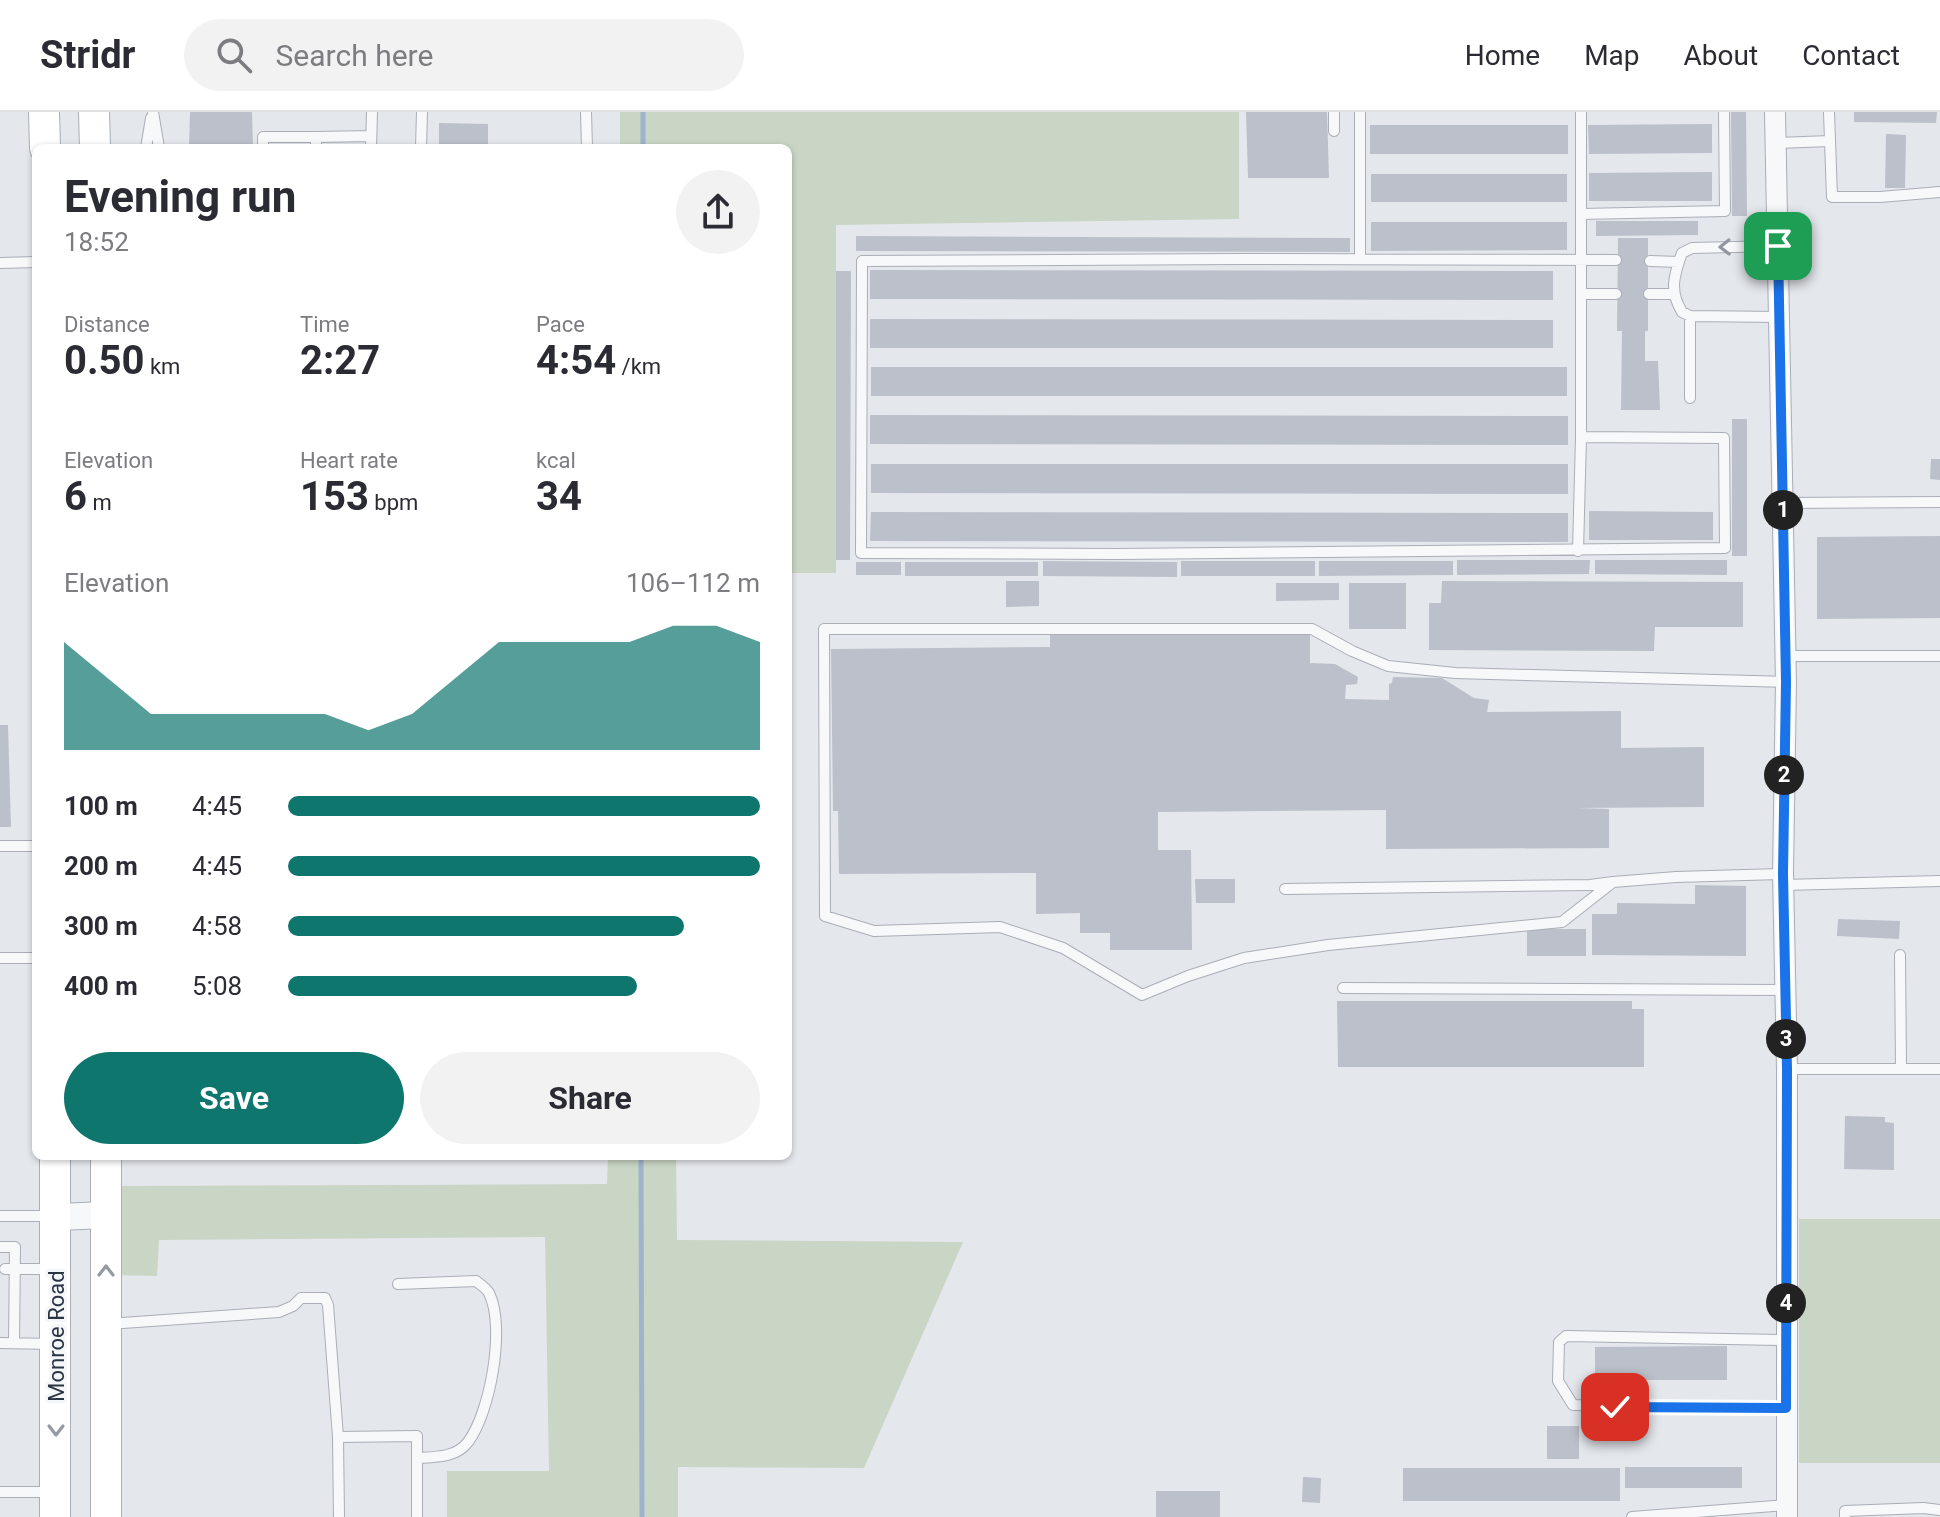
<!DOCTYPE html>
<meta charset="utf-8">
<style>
body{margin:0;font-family:Roboto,sans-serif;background:#f2f2f3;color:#2b2b33;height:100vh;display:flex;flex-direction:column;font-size:30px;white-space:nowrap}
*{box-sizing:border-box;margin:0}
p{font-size:26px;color:#7c7c81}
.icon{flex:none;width:44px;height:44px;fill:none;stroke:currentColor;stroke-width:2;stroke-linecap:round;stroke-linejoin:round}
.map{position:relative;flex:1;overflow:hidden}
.panel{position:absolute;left:32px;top:32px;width:760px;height:1016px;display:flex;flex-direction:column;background:#fff;border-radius:12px;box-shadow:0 2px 6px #0004}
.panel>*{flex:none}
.pin{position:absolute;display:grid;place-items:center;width:68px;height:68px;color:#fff;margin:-34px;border-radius:16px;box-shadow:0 4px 12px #0006}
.km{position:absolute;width:40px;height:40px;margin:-20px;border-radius:50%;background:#222;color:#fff;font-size:22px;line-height:40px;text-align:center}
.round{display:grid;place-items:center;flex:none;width:84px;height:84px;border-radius:42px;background:#f2f2f3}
.overview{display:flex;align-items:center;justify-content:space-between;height:136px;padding:0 32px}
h1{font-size:44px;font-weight:700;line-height:60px}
.figures{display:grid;grid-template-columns:repeat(3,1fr);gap:12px;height:136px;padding:8px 32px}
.figures div{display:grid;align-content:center}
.figures b{font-size:40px;font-weight:700}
.figures small{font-size:22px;font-weight:400}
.figures p{font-size:22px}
.chart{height:224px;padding:16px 32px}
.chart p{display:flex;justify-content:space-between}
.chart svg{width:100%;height:144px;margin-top:8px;fill:#0f766e;opacity:.7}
.cta{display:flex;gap:16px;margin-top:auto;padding:16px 32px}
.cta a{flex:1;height:92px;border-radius:48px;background:#0f766e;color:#fff;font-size:32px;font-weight:700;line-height:92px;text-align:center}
.cta a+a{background:#f2f2f3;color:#2b2b33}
ul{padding:0 32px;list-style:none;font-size:26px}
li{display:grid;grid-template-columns:128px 96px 1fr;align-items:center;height:60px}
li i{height:20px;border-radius:10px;background:#0f766e}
header{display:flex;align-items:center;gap:48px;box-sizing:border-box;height:112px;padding:0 40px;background:#fff;border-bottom:2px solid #e1e1e2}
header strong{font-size:38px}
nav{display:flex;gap:44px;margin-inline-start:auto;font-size:28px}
.search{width:560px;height:72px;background:#f2f2f3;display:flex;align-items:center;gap:20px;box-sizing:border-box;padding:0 28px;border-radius:44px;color:#7c7c81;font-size:30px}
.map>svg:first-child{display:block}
.green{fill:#c9d6c5}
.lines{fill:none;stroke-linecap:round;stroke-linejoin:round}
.stream{stroke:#9fb4cc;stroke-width:5}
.building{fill:#bbc0ca}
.service-casing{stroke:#a9aeb7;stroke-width:12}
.minor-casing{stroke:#a9aeb7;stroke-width:22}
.tertiary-casing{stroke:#a9aeb7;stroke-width:28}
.secondary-casing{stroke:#a9aeb7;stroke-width:32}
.service{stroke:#f7f8fa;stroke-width:10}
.minor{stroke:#f7f8fa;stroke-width:20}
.tertiary{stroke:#f7f8fa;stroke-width:26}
.secondary{stroke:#fff;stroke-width:30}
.oneway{stroke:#9196a0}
.oneway2{stroke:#959aa2}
.route-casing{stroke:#fff;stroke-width:16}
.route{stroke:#1a73e8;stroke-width:10}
.labels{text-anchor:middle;stroke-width:6;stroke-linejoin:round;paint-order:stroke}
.street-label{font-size:22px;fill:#2b3445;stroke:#f4f6f9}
</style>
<header>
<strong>Stridr</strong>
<div class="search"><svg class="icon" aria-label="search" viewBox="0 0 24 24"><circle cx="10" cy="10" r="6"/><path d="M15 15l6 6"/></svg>Search here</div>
<nav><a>Home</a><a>Map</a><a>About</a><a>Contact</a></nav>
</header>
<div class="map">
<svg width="1940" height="1405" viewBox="0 0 1940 1405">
<rect width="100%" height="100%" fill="#e4e7ec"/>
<path class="green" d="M 620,0 L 1239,0 L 1239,107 L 836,113 L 836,461 L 788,461 L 788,36 L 620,36 Z
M 608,1044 L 676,1044 L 677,1128 L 963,1130 L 864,1356 L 678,1355 L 678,1405 L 447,1405 L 447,1359 L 549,1359 L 545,1125 L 159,1128 L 157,1164 L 114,1163 L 114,1074 L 607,1072 Z
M 1799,1107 L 1940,1107 L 1940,1351 L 1799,1351 Z"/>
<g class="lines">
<path class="stream" d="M 643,36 L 643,0
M 641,1044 L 642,1405"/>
</g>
<path class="building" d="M 190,0 L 252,0 L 253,36 L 189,36 Z
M 1246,0 L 1327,0 L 1329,66 L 1248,66 Z
M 1731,0 L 1746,0 L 1747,104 L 1732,104 Z
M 1854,0 L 1937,0 L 1936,11 L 1854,10 Z
M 439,11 L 488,12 L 488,36 L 439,36 Z
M 1712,12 L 1712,41 L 1589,42 L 1588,13 Z
M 1370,13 L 1568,13 L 1568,42 L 1370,42 Z
M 1886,22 L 1906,23 L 1905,76 L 1885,76 Z
M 1712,60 L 1712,89 L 1589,89 L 1589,61 Z
M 1371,62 L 1567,62 L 1567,90 L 1371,90 Z
M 1596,109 L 1698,109 L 1698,123 L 1596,124 Z
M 1371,110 L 1567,110 L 1567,138 L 1371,139 Z
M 856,124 L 1350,126 L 1350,140 L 856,139 Z
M 1618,126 L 1648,126 L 1648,219 L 1645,219 L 1645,249 L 1658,249 L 1660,298 L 1621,298 L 1622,219 L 1617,219 Z
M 870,158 L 1553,159 L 1553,188 L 870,187 Z
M 836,159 L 851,159 L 850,448 L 836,448 Z
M 870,207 L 1553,208 L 1553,236 L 870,236 Z
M 871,255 L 1567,255 L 1567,284 L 871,284 Z
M 870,303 L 1568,304 L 1568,333 L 870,332 Z
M 1732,307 L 1747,307 L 1747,444 L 1732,444 Z
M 1931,347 L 1940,347 L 1940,368 L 1930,367 Z
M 871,352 L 1568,352 L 1568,382 L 871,381 Z
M 1589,399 L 1713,400 L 1713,428 L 1589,428 Z
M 871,400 L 1568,401 L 1568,430 L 870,429 Z
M 1940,424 L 1940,506 L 1817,507 L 1817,425 Z
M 1457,448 L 1590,448 L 1589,462 L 1457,463 Z
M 1595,448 L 1727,448 L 1727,463 L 1595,462 Z
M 1043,449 L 1177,450 L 1177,465 L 1043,464 Z
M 1181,449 L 1315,449 L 1315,464 L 1181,464 Z
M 1319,449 L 1453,449 L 1453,463 L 1319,464 Z
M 856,450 L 901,450 L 901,463 L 856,463 Z
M 905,450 L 1038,450 L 1038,464 L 905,464 Z
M 1006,469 L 1039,469 L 1039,494 L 1006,495 Z
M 1442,469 L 1743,470 L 1743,515 L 1655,515 L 1654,539 L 1429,538 L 1429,491 L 1441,491 Z
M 1276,471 L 1339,471 L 1339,488 L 1276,489 Z
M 1349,471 L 1406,471 L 1406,517 L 1349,517 Z
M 1310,521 L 1310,551 L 1335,552 L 1358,565 L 1357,572 L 1346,573 L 1345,587 L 1389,588 L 1389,572 L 1392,571 L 1393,565 L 1442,566 L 1474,586 L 1489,588 L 1487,600 L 1621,599 L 1621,636 L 1704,635 L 1704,695 L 1576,696 L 1609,697 L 1609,736 L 1386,737 L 1386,698 L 1158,700 L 1158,738 L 1191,738 L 1192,838 L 1110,838 L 1110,821 L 1080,821 L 1080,801 L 1036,802 L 1036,761 L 839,762 L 838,699 L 833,699 L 831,537 L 1050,535 L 1050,523 Z
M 0,613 L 8,613 L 11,715 L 0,715 Z
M 1195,767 L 1235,767 L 1235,791 L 1196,791 Z
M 1695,773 L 1746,774 L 1746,844 L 1592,843 L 1592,802 L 1617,802 L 1617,791 L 1695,792 Z
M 1838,807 L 1900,809 L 1899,827 L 1837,824 Z
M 1527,817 L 1586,817 L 1586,844 L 1527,844 Z
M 1337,889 L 1632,889 L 1632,897 L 1644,897 L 1644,955 L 1338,955 Z
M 1845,1004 L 1885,1005 L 1885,1010 L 1894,1011 L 1894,1058 L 1844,1057 Z
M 1727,1234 L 1727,1268 L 1595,1268 L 1595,1235 Z
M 1547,1314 L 1579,1314 L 1579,1347 L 1547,1347 Z
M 1625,1355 L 1742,1355 L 1742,1376 L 1625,1376 Z
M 1403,1356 L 1620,1356 L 1620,1389 L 1403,1389 Z
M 1303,1365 L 1321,1366 L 1320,1391 L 1302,1390 Z
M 1156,1379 L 1220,1379 L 1220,1405 L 1156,1405 Z"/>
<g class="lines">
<defs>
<path id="service" d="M 153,0 L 159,36
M 586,0 L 587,36
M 1334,0 L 1334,19
M 1581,0 C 1581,65 1581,131 1581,196 L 1581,325 L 1724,326 L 1725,436 L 1118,442 L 861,441 L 862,149 C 1113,147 1365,146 1616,148
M 1829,0 L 1832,85 L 1880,85 L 1940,80
M 1776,31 L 1830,29
M 146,36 L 151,6
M 263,36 L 263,25 L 316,25
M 316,36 L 316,25 L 371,24
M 371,36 L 372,0
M 421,36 L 422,0
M 1581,102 L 1725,99 L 1724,0
M 1778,134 L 1692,136 L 1682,141 C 1674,163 1669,179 1682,200 L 1690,204 L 1779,205
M 1360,147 L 1360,0
M 1650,149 L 1679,150
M 0,151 L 36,150
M 1581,182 L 1616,182
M 1649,182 L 1674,182
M 1690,204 L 1690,286
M 1782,391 L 1940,390
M 1578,439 L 1581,325
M 1785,544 L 1940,544
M 0,734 L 36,734
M 1613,770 L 1676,765 L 1783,762
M 1783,773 L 1940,769
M 1285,777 L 1590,773 L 1613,770 L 1562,810 L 1328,833 L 1244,846 L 1188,864 L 1142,883 L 1063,836 L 1000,815 L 874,819 L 825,804 L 824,517 L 1312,517 L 1352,539 L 1388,554 L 1455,561 L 1786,570
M 1900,843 L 1901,956
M 0,846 L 36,846
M 1343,876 L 1785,878
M 1787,957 L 1940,957
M 0,1104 L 51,1104
M 0,1135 L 15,1135 L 14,1231
M 5,1157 L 50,1157
M 398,1172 L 476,1169 C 480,1172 487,1177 489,1181 C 506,1215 490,1301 468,1330 C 456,1346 435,1345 417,1346
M 108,1212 L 279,1200 L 293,1194 L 301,1186 L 325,1186 L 328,1193 L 338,1325
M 1785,1228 L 1566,1224 L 1559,1230 L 1558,1269 L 1573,1293 L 1786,1296
M 0,1231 L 54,1232
M 0,1380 L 53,1380
M 339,1405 L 338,1325 L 417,1324 L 417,1405
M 1632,1405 L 1787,1393
M 1845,1405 L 1845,1399 L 1923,1396 L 1940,1398"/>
<path id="minor" d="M 1775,0 L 1786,570 L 1783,762 L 1787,957 L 1787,1405"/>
<path id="tertiary" d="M 57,1105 L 106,1103"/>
<path id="secondary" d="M 44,0 L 45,36
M 94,0 L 95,36
M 106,1044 L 106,1405
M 55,1405 L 55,1044"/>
</defs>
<use href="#service" class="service-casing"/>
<use href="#minor" class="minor-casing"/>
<use href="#tertiary" class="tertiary-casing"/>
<use href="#secondary" class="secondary-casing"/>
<use href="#service" class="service"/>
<use href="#minor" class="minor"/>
<use href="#tertiary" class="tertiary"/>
<use href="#secondary" class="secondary"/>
</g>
<defs><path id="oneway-chevron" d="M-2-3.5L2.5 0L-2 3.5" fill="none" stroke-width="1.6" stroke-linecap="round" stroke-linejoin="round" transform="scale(2)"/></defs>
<use class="oneway" href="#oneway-chevron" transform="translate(1725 135) rotate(179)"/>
<g class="oneway2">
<use href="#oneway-chevron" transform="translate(106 1159) rotate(-90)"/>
<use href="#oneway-chevron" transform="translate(56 1318) rotate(90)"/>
</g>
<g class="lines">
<defs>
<path id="route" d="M 1615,1295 L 1786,1296 L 1787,957 L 1783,762 L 1786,570 L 1778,134"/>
</defs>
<use href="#route" class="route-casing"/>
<use href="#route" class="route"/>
</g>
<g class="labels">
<g class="street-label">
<text transform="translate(56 1224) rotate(-90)" y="8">Monroe Road</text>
</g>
</g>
</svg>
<div class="pin" style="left:1778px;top:134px;background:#1e9e55"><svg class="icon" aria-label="arrive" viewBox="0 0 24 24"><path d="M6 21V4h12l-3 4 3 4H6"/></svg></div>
<div class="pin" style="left:1615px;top:1295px;background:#d93025"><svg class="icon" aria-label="check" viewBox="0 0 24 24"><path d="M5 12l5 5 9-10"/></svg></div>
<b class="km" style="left:1783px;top:398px">1</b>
<b class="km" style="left:1784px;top:663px">2</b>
<b class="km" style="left:1786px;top:927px">3</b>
<b class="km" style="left:1786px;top:1191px">4</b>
<section class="panel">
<div class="overview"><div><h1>Evening run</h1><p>18:52</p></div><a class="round"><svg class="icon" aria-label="share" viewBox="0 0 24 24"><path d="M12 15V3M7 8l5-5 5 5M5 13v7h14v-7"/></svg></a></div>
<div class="figures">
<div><p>Distance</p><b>0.50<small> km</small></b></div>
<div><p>Time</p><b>2:27</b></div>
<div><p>Pace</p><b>4:54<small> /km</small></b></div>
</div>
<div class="figures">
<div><p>Elevation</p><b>6<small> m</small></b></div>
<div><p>Heart rate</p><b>153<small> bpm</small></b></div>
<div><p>kcal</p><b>34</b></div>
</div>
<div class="chart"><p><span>Elevation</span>106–112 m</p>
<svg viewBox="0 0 160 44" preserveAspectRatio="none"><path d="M0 44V11L10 22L20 33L30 33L40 33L50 33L60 33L70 38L80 33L90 22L100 11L110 11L120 11L130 11L140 6L150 6L160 11V44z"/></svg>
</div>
<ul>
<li><b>100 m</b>4:45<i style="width:100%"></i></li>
<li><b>200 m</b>4:45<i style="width:100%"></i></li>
<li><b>300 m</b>4:58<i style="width:84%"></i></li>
<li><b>400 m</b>5:08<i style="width:74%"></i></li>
</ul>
<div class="cta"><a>Save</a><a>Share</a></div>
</section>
</div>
